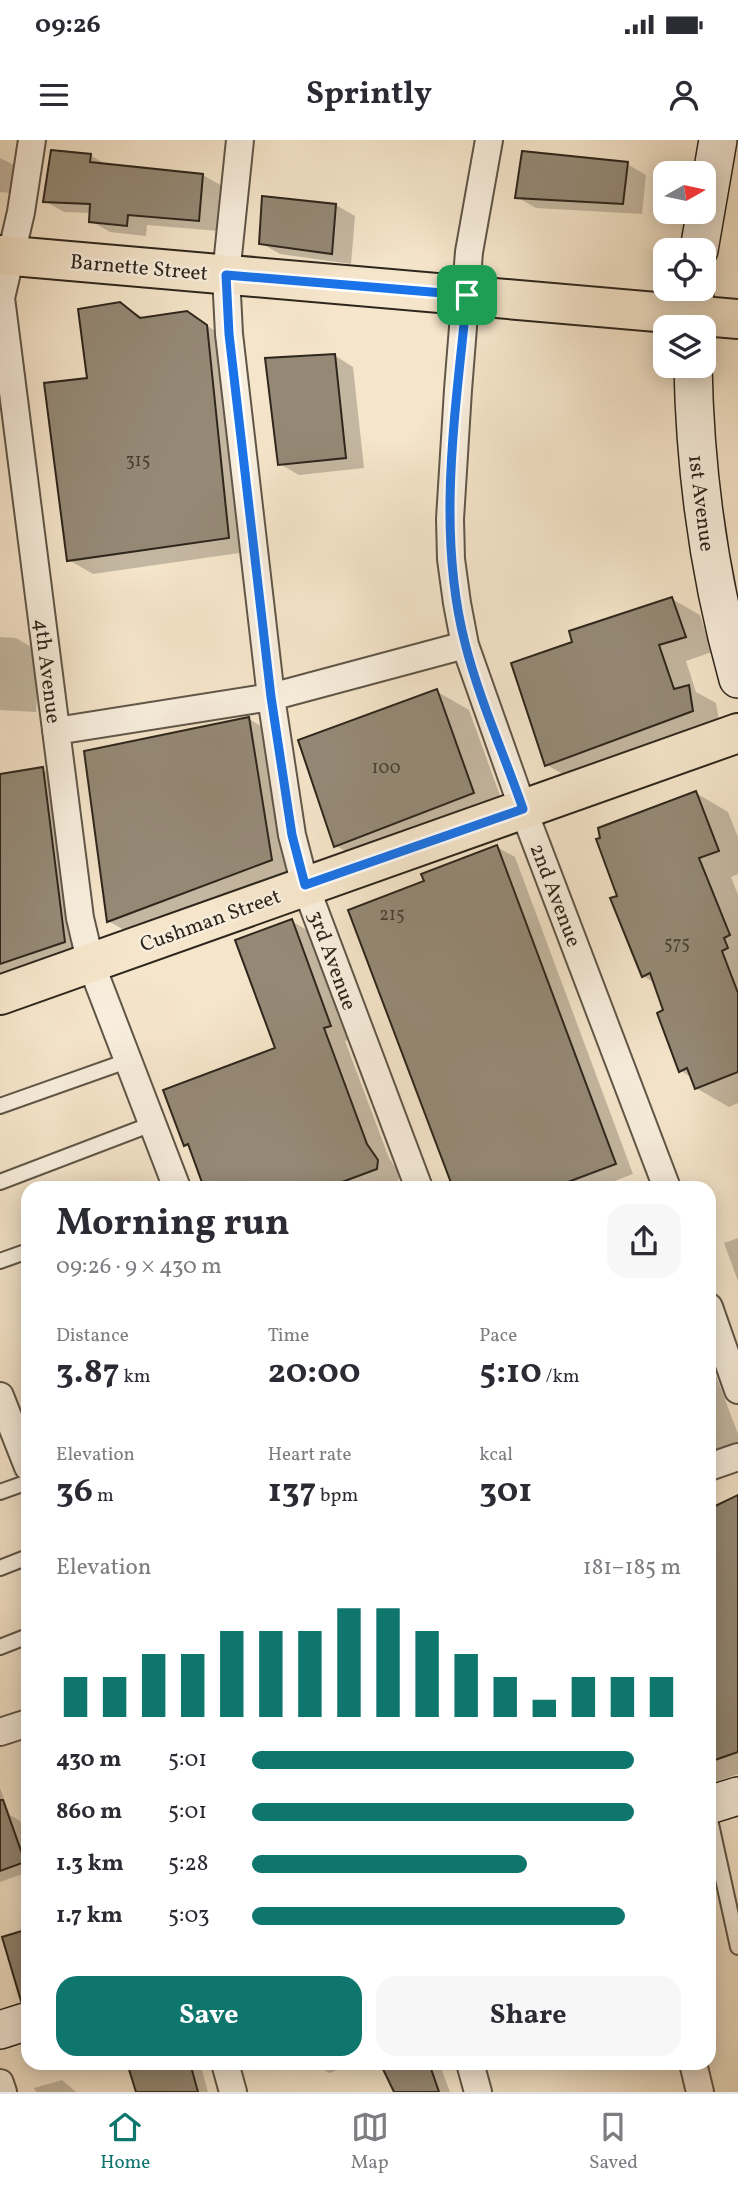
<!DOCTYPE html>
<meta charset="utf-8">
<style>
body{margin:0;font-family:Vollkorn,serif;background:#f7f7f7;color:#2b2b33;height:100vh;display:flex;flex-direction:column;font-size:26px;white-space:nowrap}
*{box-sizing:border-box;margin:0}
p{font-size:23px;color:#7c7c81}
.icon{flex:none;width:38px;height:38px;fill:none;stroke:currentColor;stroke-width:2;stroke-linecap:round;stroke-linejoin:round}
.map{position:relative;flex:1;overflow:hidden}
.panel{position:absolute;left:21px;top:1041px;width:695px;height:889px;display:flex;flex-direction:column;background:#fff;border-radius:21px;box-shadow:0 4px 18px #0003}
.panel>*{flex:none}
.needle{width:46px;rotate:81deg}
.buttons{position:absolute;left:653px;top:21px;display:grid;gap:14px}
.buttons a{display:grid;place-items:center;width:63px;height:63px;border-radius:14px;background:#fff;box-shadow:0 4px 18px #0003;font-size:35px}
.pin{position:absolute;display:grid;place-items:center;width:60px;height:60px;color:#fff;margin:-30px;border-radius:14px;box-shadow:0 4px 10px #0006}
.round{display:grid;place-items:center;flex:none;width:74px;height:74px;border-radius:21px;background:#f7f7f7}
.head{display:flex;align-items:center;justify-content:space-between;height:119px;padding:0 35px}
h1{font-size:38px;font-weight:700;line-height:52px}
.stats{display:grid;grid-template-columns:repeat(3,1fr);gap:10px;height:119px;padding:7px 35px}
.stats div{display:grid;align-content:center}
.stats b{font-size:35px;font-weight:700}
.stats small{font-size:19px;font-weight:400}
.stats p{font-size:19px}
.chart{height:196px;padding:14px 35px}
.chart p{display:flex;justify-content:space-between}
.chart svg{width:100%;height:126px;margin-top:7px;stroke:#0f766e;stroke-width:6}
.primary-button{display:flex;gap:14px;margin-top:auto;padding:14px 35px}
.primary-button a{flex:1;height:80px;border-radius:21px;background:#0f766e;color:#fff;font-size:28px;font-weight:700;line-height:80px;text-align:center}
.primary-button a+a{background:#f7f7f7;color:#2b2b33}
ul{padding:0 35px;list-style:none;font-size:23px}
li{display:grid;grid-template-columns:112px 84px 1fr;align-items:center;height:52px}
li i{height:18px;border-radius:9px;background:#0f766e}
.status{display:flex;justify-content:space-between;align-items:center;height:49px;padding:0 35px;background:#fff;direction:ltr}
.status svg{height:19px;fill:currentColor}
header{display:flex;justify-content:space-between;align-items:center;height:91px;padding:0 35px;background:#fff;font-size:32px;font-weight:700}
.tab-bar{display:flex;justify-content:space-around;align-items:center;height:98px;border-top:2px solid #e1e1e2;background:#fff;font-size:19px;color:#7c7c81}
.tab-bar a{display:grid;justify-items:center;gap:4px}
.tab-bar .active{color:#0f766e}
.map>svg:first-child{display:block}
.shadow{fill:#0003}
.building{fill:#958976;stroke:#2e261c;stroke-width:2}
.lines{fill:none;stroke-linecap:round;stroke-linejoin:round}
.lane-casing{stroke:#605648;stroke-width:18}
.street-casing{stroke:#605648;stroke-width:30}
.secondary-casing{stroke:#2e261c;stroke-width:40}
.primary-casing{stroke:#2e261c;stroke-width:42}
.lane{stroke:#f8eedd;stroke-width:14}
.street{stroke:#f8eedd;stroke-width:26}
.secondary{stroke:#f8eedd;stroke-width:37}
.primary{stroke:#f5e5ca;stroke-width:38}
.route-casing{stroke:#fff;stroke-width:14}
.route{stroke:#1a73e8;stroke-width:9}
.labels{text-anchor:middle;stroke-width:5;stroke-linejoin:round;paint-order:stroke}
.number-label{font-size:18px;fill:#483f32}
.street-label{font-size:21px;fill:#2e261c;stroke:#f8eedd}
</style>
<div class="status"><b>09:26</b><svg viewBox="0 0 49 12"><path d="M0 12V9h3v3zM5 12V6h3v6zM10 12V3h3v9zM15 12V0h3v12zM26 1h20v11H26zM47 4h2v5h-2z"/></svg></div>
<header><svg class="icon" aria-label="menu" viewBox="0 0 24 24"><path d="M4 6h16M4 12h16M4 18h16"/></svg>Sprintly<svg class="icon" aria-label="person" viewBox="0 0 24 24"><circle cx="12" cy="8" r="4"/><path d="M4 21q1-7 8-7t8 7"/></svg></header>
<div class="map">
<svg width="738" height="1952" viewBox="0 0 738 1952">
<rect width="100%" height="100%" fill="#f5e5ca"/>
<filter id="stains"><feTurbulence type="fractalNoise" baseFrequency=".00286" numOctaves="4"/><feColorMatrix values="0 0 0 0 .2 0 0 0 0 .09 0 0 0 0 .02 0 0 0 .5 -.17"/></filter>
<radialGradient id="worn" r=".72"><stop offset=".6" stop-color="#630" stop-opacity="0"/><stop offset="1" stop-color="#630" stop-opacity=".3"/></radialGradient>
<path class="shadow" d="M 90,15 L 109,26 L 203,35 L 222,46 L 218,91 L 147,85 L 146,96 L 110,92 L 91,81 L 91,73 L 64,72 L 45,61 Z
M 0,18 L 16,26 L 11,53 L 0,52 Z
M 627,24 L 646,35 L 642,74 L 536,68 L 517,57 Z
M 336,65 L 355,76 L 351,124 L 280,114 L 261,103 Z
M 120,164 L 146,179 L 187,173 L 231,201 L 253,411 L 93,434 L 69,420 L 89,240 Z
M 334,215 L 353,227 L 364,328 L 299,335 L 280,324 Z
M 672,459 L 700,475 L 712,512 L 686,521 L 696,552 L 716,563 L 720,586 L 575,641 L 547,625 L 574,504 Z
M 0,497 L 16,498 L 40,512 L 36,572 L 0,570 Z
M 436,551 L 469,570 L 506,672 L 368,724 L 335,705 Z
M 249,579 L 273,593 L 296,733 L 133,795 L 108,781 Z
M 42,629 L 65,642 L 86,814 L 0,845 L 0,636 Z
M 696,653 L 728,672 L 738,697 L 738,734 L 731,737 L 738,755 L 738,963 L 729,967 L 696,948 L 692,938 L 680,930 L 666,871 L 655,843 L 643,836 L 619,757 Z
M 497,707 L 515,717 L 633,1034 L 596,1048 L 455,1048 L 350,771 L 426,742 Z
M 291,781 L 314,794 L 352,898 L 345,901 L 389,1018 L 400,1034 L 398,1042 L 380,1048 L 206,1048 L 191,1008 L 185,1005 L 277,909 Z
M 738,1098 L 738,1141 L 724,1103 Z
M 709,1217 L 738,1294 L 738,1308 L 709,1319 Z
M 738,1357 L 738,1634 L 709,1644 L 709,1371 Z
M 0,1648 L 10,1675 L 20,1681 L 28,1704 L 28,1732 L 0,1742 Z
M 129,1923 L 200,1923 L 208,1952 L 163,1952 Z
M 313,1923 L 359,1923 L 329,1933 Z
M 366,1923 L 436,1923 L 440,1925 L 450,1952 L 396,1952 L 383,1925 L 373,1927 Z
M 62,1940 L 76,1952 L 36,1952 L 34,1948 Z"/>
<path class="building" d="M 51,10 L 91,14 L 90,22 L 203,34 L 199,81 L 128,75 L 127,86 L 89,82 L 90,64 L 43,62 Z
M 522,11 L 628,22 L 623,64 L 515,58 Z
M 262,56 L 336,64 L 332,114 L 259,104 Z
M 120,162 L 140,178 L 187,171 L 207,185 L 229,398 L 67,421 L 44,243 L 87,238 L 78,169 Z
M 335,214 L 346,318 L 278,325 L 265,218 Z
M 672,457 L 686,497 L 659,505 L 674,549 L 689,545 L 693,571 L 545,626 L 511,523 L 572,502 L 569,491 Z
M 437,549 L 474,653 L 334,707 L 298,600 Z
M 249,577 L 272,720 L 107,782 L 84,611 Z
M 43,627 L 65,802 L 0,824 L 0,634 Z
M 696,651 L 719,711 L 699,718 L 730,795 L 724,798 L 728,808 L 722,811 L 738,853 L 738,932 L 695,949 L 687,928 L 679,932 L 657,873 L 663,870 L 650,833 L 642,837 L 610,758 L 617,756 L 596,699 L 600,698 L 598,688 Z
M 497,705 L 616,1024 L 552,1048 L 453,1048 L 348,770 L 424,741 L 421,734 Z
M 292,779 L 331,886 L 324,888 L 367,1004 L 378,1020 L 377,1029 L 326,1048 L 204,1048 L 188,1004 L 184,1006 L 163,950 L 275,908 L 235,800 Z
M 738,1355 L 738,1612 L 709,1622 L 709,1369 Z
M 0,1660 L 3,1660 L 25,1722 L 0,1731 Z
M 28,1789 L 28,1861 L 21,1861 L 2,1797 Z
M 127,1923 L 190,1923 L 198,1952 L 136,1952 Z
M 380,1923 L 429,1923 L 439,1952 L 394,1952 Z"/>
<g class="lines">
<defs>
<path id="lane" d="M 0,966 L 127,921
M 0,1042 L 152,984
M 0,1121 L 28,1111
M 0,1352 L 28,1342
M 0,1428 L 28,1417
M 0,1507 L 28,1496
M 709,1675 L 738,1807"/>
<path id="street" d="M 32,0 L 21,72 L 1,158 L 80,778 L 91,824 L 177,1048
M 240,0 L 226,135 L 229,194 L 271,557 L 292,695 L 305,745 L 419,1048
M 489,0 L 469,112 L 458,250 L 450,379 L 451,419 L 457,463 L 465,505 L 523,669 L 667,1048
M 56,591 L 271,557 L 465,505
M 709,1167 L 738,1250
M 0,1256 L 28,1327
M 709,1327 L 738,1317
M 0,1592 L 28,1583
M 225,1923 L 233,1952
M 470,1923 L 478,1952
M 693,1923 L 700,1952
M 0,1943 L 3,1952"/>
<path id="secondary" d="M 699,110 L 718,0
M 692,187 L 695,149
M 693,226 C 695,333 709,436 738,539
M 709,1665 L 738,1656
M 0,1890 L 28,1881"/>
<path id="primary" d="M 0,115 L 738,179
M 0,855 L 738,593"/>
</defs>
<use href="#lane" class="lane-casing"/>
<use href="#street" class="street-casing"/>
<use href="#secondary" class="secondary-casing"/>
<use href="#primary" class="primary-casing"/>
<use href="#lane" class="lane"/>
<use href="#street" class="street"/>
<use href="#secondary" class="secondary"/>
<use href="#primary" class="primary"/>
</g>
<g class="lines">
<defs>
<path id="route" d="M 226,135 L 467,155 C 456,269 436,390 465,503 C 479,559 504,614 523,669 L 305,745 L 292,695 L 271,557 L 229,194 Z"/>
</defs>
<use href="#route" class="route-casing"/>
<use href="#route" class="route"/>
</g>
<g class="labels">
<g class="number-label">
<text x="138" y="326">315</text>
<text x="386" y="633">100</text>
<text x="392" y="780">215</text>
<text x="677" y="809">575</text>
</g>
<g class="street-label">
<text transform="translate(139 127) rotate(5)" y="7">Barnette Street</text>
<text transform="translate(702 363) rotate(83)" y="7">1st Avenue</text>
<text transform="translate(48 531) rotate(83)" y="7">4th Avenue</text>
<text transform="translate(556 755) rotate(69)" y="7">2nd Avenue</text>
<text transform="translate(210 780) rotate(-20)" y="7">Cushman Street</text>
<text transform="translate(333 820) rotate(70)" y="7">3rd Avenue</text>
</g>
</g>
<rect width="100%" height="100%" filter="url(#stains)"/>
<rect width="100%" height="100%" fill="url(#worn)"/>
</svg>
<div class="buttons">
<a><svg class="needle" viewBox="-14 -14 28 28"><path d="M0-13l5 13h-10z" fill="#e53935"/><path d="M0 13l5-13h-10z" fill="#7c7c81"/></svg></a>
<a><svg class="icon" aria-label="locate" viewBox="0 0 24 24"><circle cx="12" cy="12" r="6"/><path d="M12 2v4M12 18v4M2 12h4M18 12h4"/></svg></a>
<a><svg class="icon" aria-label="layers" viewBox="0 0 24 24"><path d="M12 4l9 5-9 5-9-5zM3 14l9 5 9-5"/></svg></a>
</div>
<div class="pin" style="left:467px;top:155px;background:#1e9e55"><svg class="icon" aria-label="arrive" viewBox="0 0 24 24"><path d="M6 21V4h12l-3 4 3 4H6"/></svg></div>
<section class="panel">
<div class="head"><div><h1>Morning run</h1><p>09:26 · 9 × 430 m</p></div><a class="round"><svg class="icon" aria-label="share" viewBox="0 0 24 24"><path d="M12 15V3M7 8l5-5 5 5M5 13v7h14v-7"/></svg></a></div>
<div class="stats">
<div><p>Distance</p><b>3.87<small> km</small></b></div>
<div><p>Time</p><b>20:00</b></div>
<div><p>Pace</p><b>5:10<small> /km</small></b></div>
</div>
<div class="stats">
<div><p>Elevation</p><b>36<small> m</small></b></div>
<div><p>Heart rate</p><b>137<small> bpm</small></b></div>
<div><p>kcal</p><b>301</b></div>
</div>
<div class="chart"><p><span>Elevation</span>181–185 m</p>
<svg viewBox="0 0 160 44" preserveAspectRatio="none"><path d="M5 44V30M15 44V30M25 44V22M35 44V22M45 44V14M55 44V14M65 44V14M75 44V6M85 44V6M95 44V14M105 44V22M115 44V30M125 44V38M135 44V30M145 44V30M155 44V30"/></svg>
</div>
<ul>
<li><b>430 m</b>5:01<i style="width:89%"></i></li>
<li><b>860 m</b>5:01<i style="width:89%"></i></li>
<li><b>1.3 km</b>5:28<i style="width:64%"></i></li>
<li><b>1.7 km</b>5:03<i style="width:87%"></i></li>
</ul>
<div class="primary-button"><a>Save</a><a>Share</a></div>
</section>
</div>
<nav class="tab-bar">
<a class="active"><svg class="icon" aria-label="home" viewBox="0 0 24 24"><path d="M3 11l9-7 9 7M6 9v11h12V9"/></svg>Home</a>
<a><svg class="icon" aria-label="map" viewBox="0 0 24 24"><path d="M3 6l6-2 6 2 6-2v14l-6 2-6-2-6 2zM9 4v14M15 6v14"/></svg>Map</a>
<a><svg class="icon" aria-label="saved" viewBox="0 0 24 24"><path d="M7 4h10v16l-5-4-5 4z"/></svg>Saved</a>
</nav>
